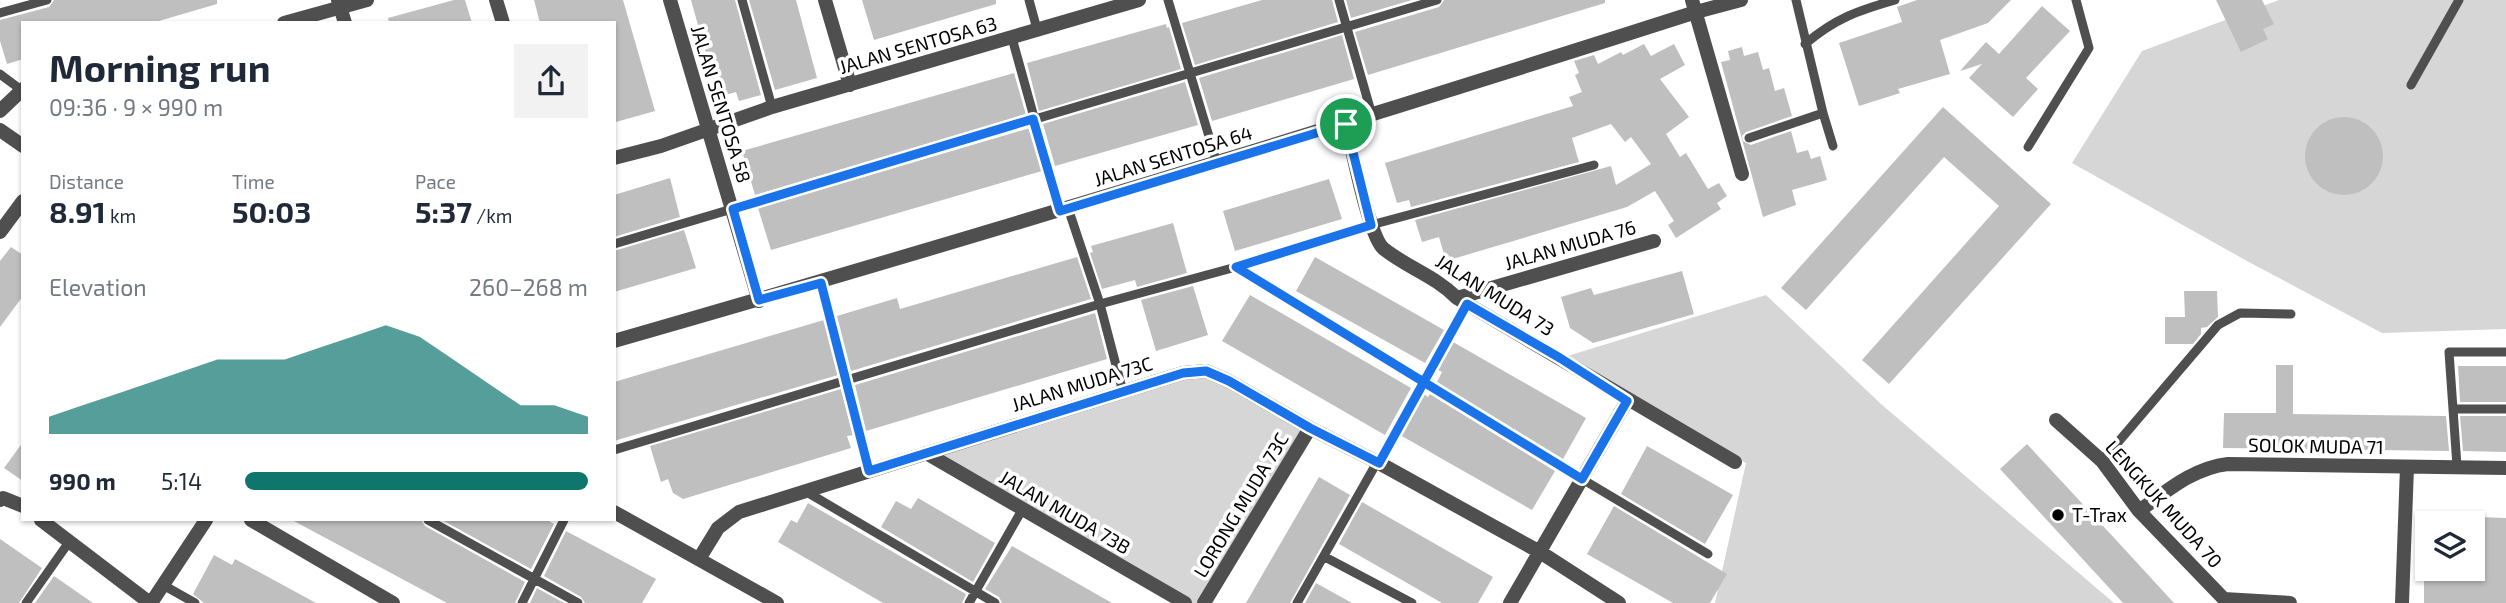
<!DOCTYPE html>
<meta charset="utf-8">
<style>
body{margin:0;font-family:"Exo 2",sans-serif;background:#f2f2f3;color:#1f2937;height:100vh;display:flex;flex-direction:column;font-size:26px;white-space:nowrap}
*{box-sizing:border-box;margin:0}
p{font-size:23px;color:#747a83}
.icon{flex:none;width:38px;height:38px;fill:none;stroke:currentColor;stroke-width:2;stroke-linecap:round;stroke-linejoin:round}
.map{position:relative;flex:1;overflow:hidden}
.side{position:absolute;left:21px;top:21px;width:595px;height:500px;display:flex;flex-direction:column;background:#fff;border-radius:0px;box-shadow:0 2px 5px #0004}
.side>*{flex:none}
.tools{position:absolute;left:2415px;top:511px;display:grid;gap:14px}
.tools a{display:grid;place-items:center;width:70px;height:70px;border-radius:0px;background:#fff;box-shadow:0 2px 5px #0004;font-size:35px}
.pin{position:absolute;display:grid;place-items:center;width:60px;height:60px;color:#fff;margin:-30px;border:4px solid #fff;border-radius:50%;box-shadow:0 2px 7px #0007}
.round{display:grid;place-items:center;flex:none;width:74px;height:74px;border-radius:0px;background:#f2f2f3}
.head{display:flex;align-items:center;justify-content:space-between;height:119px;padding:0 28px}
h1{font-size:38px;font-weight:700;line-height:52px}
.stats{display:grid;grid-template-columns:repeat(3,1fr);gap:10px;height:119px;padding:7px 28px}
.stats div{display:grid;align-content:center}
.stats b{font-size:30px;font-weight:700}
.stats small{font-size:19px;font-weight:400}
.stats p{font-size:19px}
.chart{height:196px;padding:14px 28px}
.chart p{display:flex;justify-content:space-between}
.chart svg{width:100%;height:126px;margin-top:7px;fill:#0f766e;opacity:.7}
ul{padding:0 28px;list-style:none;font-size:23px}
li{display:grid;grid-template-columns:112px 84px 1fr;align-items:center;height:52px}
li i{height:18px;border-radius:9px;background:#0f766e}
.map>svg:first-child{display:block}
.green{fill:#d6d6d6}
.building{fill:#bfbfbf}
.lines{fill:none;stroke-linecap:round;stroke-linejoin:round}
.service{stroke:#4f4f4f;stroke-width:9}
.minor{stroke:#4f4f4f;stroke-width:14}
.route-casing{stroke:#fff;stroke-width:14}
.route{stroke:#1a73e8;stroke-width:9}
.poi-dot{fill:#000;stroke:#fff;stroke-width:2.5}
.labels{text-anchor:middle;stroke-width:7;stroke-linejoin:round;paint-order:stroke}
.street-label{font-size:19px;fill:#000;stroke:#fff}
.poi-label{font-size:19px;fill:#000;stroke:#fff;text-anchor:start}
</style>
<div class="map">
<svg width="2506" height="603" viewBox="0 0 2506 603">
<rect width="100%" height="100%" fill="#fff"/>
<path class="green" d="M 2279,0 L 2506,0 L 2506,329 L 2382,333 L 2247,261 L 2072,163 L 2142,51 Z
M 1766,295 L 1881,404 L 2114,603 L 1715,603 L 1746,463 L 1561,358 Z
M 1206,371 L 1310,428 L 1204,603 L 1185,603 L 926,453 Z"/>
<path class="building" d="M 54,0 L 217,0 L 217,4 L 152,23 L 23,23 L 23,59 L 7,64 L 0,41 L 0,20 L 49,7 Z
M 454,0 L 465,0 L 472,23 L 389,23 L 388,18 Z
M 534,0 L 623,0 L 655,111 L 616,122 L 614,114 L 614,23 L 540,23 Z
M 691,0 L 735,0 L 761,95 L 739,101 L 736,92 L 718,97 Z
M 749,0 L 796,0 L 817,78 L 775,90 Z
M 862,0 L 996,0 L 996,4 L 874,40 Z
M 1262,0 L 1332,0 L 1338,22 L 1195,65 L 1182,23 Z
M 1346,0 L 1412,0 L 1351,18 Z
M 1444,0 L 1605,0 L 1605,3 L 1368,75 L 1355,32 L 1439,7 Z
M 1917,0 L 2011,0 L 1988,23 L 1940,40 L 1950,74 L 1898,89 L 1900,93 L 1859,106 L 1839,43 L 1902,22 L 1897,7 Z
M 2216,0 L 2262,0 L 2274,24 L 2263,29 L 2268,39 L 2241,52 Z
M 2042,6 L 2070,31 L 2026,78 L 2038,89 L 2013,117 L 1969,78 L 1982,64 L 1960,71 L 1986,42 L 1999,54 Z
M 1166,24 L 1167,28 L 1169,27 L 1181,69 L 1039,111 L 1027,63 Z
M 1342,35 L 1354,79 L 1212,121 L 1199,78 Z
M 1644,44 L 1651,56 L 1674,44 L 1685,65 L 1660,79 L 1689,117 L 1666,134 L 1680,157 L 1686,153 L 1708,189 L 1719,183 L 1727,196 L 1717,203 L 1721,209 L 1676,238 L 1668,225 L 1674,221 L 1655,191 L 1627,207 L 1446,261 L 1439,237 L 1422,242 L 1415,220 L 1611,166 L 1616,185 L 1651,164 L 1631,137 L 1625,142 L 1611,124 L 1572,138 L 1579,162 L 1411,207 L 1409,200 L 1397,203 L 1385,163 L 1573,106 L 1569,97 L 1582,92 L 1575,75 L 1579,73 L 1574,61 L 1594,55 L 1598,64 L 1621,52 L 1623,55 Z
M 1742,47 L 1744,56 L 1758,52 L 1763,70 L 1769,68 L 1775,91 L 1784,88 L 1792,116 L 1746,132 L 1742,136 L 1743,141 L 1751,145 L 1791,131 L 1797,153 L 1808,150 L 1811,159 L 1820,156 L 1827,180 L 1792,190 L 1796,205 L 1763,217 L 1721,62 L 1730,60 L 1728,51 Z
M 1014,73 L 1026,115 L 755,195 L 742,151 Z
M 1185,82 L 1198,125 L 1055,166 L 1043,124 Z
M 1943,107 L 2051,204 L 1889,384 L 1862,360 L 1999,206 L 1944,157 L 1806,310 L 1781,288 Z
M2305 156a39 39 0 1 1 78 0a39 39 0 1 1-78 0Z
M 1030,128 L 1042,171 L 771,250 L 758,208 Z
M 670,178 L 680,217 L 614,237 L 614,195 Z
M 1329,179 L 1342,219 L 1235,251 L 1223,211 Z
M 1173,223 L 1187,273 L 1137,287 L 1135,280 L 1102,289 L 1090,253 L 1093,252 L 1091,246 Z
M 684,230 L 696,268 L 614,292 L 614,251 Z
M 11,247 L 23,255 L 23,296 L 0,327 L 0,261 Z
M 1077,257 L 1091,299 L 851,371 L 837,316 L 897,298 L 900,309 Z
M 1315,257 L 1444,330 L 1425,363 L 1296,291 Z
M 1682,271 L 1694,314 L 1593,343 L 1570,328 L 1561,297 L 1591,288 L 1594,295 Z
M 1193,286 L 1208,335 L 1156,351 L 1141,300 Z
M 2184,291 L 2217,291 L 2218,317 L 2207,327 L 2201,328 L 2201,334 L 2193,344 L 2165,344 L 2165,317 L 2185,317 Z
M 1250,295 L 1411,388 L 1385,435 L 1222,341 Z
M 1095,313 L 1107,359 L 866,431 L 855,385 Z
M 824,320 L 838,375 L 614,441 L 614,382 Z
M 1453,342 L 1586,418 L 1563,459 L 1437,382 L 1442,372 L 1438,370 Z
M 2276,365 L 2293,365 L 2293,414 L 2446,416 L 2449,451 L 2223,448 L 2224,413 L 2276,413 Z
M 2458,366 L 2506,366 L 2506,402 L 2460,402 Z
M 841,389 L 853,435 L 847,436 L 851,448 L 683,499 L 673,493 L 668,479 L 661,482 L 650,446 Z
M 1424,394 L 1428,397 L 1430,394 L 1555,471 L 1532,510 L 1400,435 Z
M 2460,416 L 2506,416 L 2506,452 L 2463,451 Z
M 23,442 L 23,481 L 4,468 Z
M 2027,444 L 2117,541 L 2174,603 L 2123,603 L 2000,469 Z
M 1647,446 L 1733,495 L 1705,544 L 1621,494 Z
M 1319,477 L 1350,495 L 1290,603 L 1246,603 Z
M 918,498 L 995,543 L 973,582 L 881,527 L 896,501 L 911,509 Z
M 1362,502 L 1493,577 L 1478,603 L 1442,603 L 1339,544 Z
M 808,503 L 966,594 L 962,603 L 883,603 L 778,542 L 791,520 L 797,523 Z
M 1614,506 L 1727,574 L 1710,603 L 1673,603 L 1587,554 Z
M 2478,517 L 2506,518 L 2506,603 L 2424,603 L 2424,569 L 2477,569 Z
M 292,520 L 421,520 L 425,526 L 525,582 L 515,603 L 447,603 Z
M 442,520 L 547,520 L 554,524 L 531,569 Z
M 566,531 L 656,579 L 642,603 L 585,603 L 581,597 L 544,576 Z
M 0,539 L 42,568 L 19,603 L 0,603 Z
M 1012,546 L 1026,554 L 1112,603 L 1002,603 L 999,597 L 985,589 Z
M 214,555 L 232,565 L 235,559 L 316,603 L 204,603 L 193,594 Z
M 54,576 L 93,603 L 35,603 Z
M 1316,583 L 1352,603 L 1305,603 Z
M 537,588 L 564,603 L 530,603 Z"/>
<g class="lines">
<path class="service" d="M 742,0 L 772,107
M 1029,0 L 1037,29
M 1168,0 L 1217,163
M 1339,0 L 1372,115
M 1796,0 L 1823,113 L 1833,146
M 0,13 L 47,0
M 1012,38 L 1060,211
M 1805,44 C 1836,18 1857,11 1895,0
M 0,74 L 20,89
M 2411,85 L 2459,0
M 1749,138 L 1823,113
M 2028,147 L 2089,48 L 2076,0
M 1068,208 L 1100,304 L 1123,392
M 614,244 L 1437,0
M 1236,267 L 1582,479 L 1708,554
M 822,283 L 869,471
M 2453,409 L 2506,409
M 614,450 L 1100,304 L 1236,267 L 1371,225 L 1594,165
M 2102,461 L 2218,325 L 2240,313 L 2291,314
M 2457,466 L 2449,352 L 2506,352
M 805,491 L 995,603
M 428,520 L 578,603
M 1325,557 L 1412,603
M 163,585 L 195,603
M 26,603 L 69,542
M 522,603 L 564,520
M 969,603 L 1022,510
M 1297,603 L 1467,304"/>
<path class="minor" d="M 338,0 L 345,23
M 496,0 L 503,23
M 670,0 L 759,301
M 825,0 L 850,85
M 1692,0 L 1742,174
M 284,23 L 367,0
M 0,111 L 23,89
M 1346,124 C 1352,147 1369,238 1384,249 C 1408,268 1435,276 1457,298 L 1735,462
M 0,130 L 23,146
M 614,158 L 661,146 L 772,107 L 1139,0
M 0,232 L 23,201
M 1457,298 L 1654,241
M 614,341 C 977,237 1337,127 1696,12 L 1741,0
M 2056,420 L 2102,461 L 2139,511 L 2224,599 L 2290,603
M 926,453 L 1185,603
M 0,500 L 3,498 L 23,506
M 2139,511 C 2167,491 2193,468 2228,464 L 2506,468
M 614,512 L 777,603
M 41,520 L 150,603
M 251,520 L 393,603
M 699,559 L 718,528 L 739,512 L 1183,373 L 1206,371 L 1229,381 L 1310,428 L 1379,463 L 1540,552 L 1619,603
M 151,603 L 206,520
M 1204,603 L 1310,428
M 1510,603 L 1627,401
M 2402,603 L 2407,467"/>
</g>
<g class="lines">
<defs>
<path id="route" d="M 1346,124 L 1060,211 L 1033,119 L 733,209 L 759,300 L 821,283 L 869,471 L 1183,373 L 1206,371 L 1229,381 L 1310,428 L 1379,463 L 1467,304 L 1560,358 L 1627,401 L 1582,479 L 1236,267 L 1371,225 L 1346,124"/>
</defs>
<use href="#route" class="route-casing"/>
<use href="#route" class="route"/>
</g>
<circle class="poi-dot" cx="2058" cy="515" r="7"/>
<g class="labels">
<g class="street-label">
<text transform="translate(918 45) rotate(-16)" y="7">JALAN SENTOSA 63</text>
<text transform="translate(721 104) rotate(73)" y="7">JALAN SENTOSA 58</text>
<text transform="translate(1173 156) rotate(-17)" y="7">JALAN SENTOSA 64</text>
<text transform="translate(1570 245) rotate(-16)" y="7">JALAN MUDA 76</text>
<text transform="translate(1495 295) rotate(32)" y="7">JALAN MUDA 73</text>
<text transform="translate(1082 384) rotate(-17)" y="7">JALAN MUDA 73C</text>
<text transform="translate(2316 446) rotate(1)" y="7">SOLOK MUDA 71</text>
<text transform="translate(2164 504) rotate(48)" y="7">LENGKUK MUDA 70</text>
<text transform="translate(1241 505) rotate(-59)" y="7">LORONG MUDA 73C</text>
<text transform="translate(1065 512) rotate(30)" y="7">JALAN MUDA 73B</text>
</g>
<g class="poi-label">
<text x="2072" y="522">T-Trax</text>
</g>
</g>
</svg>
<div class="tools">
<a><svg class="icon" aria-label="layers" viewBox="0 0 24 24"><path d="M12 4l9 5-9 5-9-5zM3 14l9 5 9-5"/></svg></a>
</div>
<div class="pin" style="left:1346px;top:124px;background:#1e9e55"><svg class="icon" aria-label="arrive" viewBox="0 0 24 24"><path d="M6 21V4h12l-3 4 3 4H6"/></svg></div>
<section class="side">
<div class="head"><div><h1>Morning run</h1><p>09:36 · 9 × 990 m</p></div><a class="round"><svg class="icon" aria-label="share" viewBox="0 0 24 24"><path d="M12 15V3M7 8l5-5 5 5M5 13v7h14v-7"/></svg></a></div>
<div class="stats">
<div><p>Distance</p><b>8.91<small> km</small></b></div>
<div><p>Time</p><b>50:03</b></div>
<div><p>Pace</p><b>5:37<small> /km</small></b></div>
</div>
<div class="chart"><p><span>Elevation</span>260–268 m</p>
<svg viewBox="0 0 160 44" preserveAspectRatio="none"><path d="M0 44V38L10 34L20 30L30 26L40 22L50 18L60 18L70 18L80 14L90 10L100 6L110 10L120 18L130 26L140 34L150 34L160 38V44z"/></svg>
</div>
<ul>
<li><b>990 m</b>5:14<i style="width:100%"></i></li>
</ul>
</section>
</div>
